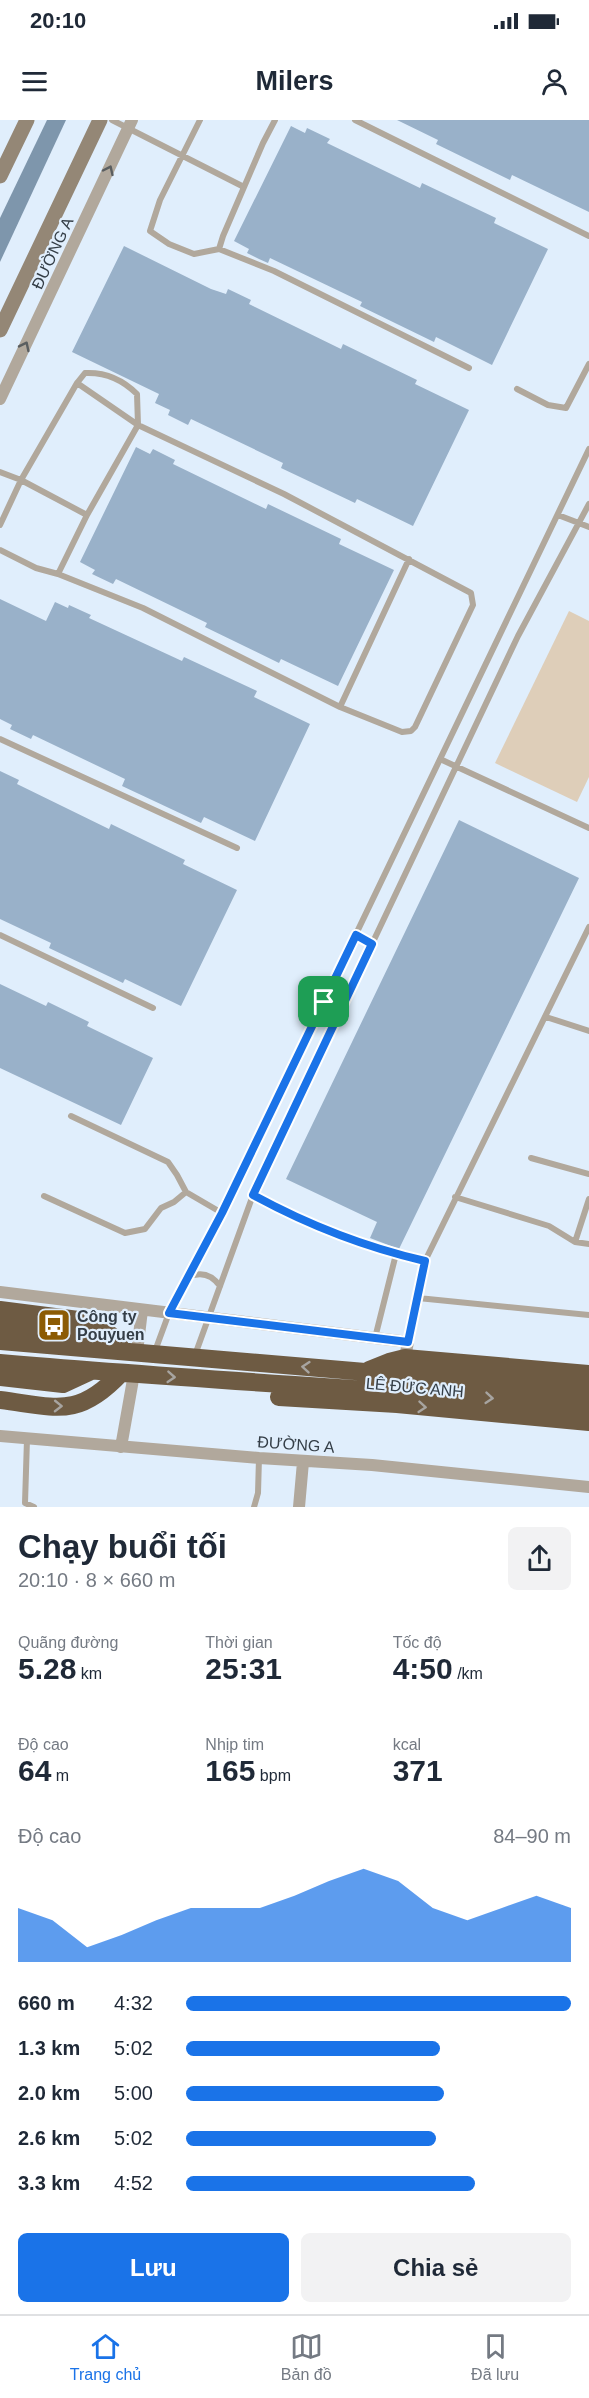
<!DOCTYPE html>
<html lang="vi">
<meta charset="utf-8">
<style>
body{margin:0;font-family:Helvetica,sans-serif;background:#f2f2f3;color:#1f2937;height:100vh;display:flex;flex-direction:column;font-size:22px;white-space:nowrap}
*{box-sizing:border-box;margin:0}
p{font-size:20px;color:#747a83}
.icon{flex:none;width:33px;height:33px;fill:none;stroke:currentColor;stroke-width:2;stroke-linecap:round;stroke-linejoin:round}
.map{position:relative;height:1387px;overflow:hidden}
.panel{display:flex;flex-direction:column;background:#fff;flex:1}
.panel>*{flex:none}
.pin{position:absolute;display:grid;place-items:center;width:51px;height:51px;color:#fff;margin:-26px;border-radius:12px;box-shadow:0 3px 9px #0006}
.round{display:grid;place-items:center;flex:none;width:63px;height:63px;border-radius:9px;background:#f2f2f3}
.summary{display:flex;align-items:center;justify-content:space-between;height:102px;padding:0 18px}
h1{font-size:33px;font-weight:800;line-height:45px}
.stats{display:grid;grid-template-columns:repeat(3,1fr);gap:9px;height:102px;padding:6px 18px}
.stats div{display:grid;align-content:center}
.stats b{font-size:30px;font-weight:800}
.stats small{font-size:16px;font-weight:400}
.stats p{font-size:16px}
.chart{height:168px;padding:12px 18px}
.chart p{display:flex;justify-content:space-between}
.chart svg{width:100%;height:108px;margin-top:6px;fill:#1a73e8;opacity:.7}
.action{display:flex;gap:12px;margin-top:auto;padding:12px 18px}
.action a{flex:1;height:69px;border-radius:9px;background:#1a73e8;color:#fff;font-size:24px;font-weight:800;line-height:69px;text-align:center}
.action a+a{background:#f2f2f3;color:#1f2937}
ul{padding:0 18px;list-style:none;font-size:20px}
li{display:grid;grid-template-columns:96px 72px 1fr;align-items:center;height:45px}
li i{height:15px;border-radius:8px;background:#1a73e8}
.status{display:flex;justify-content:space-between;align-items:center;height:42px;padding:0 30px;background:#fff;direction:ltr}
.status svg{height:16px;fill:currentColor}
header{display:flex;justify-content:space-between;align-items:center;height:78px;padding:0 18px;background:#fff;font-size:27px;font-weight:800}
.menu{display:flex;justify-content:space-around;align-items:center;height:84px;border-top:2px solid #e0e1e3;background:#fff;font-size:16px;color:#747a83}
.menu a{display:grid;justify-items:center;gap:3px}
.menu .selected{color:#1a73e8}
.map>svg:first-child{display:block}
.green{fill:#deceb9}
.water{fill:#7e96ac}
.building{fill:#99b1c9}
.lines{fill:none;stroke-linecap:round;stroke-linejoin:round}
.lane{stroke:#b1a89c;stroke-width:6}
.street{stroke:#b1a89c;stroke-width:12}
.secondary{stroke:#948776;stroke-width:15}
.highway{stroke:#6e5b43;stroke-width:18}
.oneway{stroke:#5a5e60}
.oneway2{stroke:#a7a4a0}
.route-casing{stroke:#fff;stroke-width:12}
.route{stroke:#1a73e8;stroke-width:8}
.labels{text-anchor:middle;stroke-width:4.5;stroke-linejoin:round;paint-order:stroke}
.street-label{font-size:16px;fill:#343e47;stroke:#e0eefc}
.poi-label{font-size:16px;font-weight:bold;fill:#343e47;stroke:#e0eefc;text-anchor:start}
</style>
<div class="status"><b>20:10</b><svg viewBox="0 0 49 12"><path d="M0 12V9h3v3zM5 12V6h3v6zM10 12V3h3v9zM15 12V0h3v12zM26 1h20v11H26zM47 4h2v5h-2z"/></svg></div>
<header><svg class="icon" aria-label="menu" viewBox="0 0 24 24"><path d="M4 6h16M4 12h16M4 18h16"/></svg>Milers<svg class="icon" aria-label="person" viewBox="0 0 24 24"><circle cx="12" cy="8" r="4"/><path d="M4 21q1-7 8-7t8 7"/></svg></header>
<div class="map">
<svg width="589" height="1387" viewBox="0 0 589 1387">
<rect width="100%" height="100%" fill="#e0eefc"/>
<path class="green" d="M 569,491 L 589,501 L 589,657 L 577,682 L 495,643 Z"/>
<path class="water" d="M 47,0 L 66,0 L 0,142 L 0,98 Z"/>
<path class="building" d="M 397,0 L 589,0 L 589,92 L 512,55 L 510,60 L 436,24 L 438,20 Z
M 291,6 L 305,13 L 307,8 L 330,19 L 327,23 L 420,68 L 422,63 L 496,98 L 494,103 L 548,129 L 492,245 L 436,217 L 434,222 L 360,186 L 362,182 L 270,138 L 268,143 L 259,139 L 247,133 L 249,129 L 234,121 Z
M 124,126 L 211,169 L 226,174 L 228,169 L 251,180 L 249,184 L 341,229 L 343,224 L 417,260 L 415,264 L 469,290 L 413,406 L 357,379 L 355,383 L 281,348 L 283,343 L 191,299 L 188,305 L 168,295 L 170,290 L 155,283 L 159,274 L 72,232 Z
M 136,327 L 150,334 L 153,329 L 175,340 L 173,344 L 266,389 L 268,384 L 341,419 L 339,424 L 394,450 L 338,566 L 281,539 L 279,543 L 205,507 L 207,503 L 116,459 L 113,464 L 92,454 L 95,450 L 80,442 Z
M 0,479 L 46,501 L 55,482 L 68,488 L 69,485 L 91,495 L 89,498 L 182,541 L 184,537 L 257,571 L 254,577 L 310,604 L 255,721 L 204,697 L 201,703 L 122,666 L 125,659 L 33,615 L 31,619 L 10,609 L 12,605 L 0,599 Z
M 0,651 L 19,660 L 17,664 L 109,709 L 111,704 L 185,740 L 183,744 L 237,770 L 181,886 L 125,859 L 123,863 L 49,828 L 51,823 L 0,799 Z
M 459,700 L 579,758 L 399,1129 L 370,1118 L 377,1102 L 286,1059 Z
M 0,864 L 46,886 L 48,882 L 89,902 L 87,906 L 153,938 L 121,1005 L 0,948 Z"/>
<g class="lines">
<path class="lane" d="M 112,0 L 244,67
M 200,0 L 160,80 L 150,111 L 169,124 L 194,134 L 219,129 L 274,151 L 469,248
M 355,0 L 589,116
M 219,129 L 223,116 L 263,23 L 275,0
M 517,269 L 548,285 L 566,288 L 589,244
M 0,352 L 21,360 L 87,395 L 58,454 L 143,488 L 340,587 L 402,612 L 411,611 L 415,607 L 473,485 L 471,473 L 284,374 L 138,305 L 77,263
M 558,395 L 589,407
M 0,405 L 21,360 L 77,263 L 85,253 C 106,252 123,260 137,274 L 138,305 L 87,395
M 0,430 L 36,448 L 58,454
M 340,587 L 409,439
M 0,619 L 237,728
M 440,639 L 589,708
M 0,815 L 153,888
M 356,815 L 372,824
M 546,897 L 589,911
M 71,996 L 168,1042 L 177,1055 L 186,1072 L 222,1093
M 531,1038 L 589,1054
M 253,1075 C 308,1105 364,1127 425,1141
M 44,1076 L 125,1113 L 145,1109 L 161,1088 L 174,1082 L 186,1072
M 455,1077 L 549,1106 L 575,1122 L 589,1124
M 575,1122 L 589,1079
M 187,1158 C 200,1151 211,1154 220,1166
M 418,1178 L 589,1195
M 375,1218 L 396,1134
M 408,1222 L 425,1141 L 589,807
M 155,1231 L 169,1193 L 222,1093 L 589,329
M 195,1235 L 253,1075 L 518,516 L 589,384
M 27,1319 L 25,1383 L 34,1387
M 254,1387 L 258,1373 L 259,1338"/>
<path class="street" d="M 0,279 L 132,0
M 0,1172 L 408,1222 L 405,1238
M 137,1232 L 142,1190
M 0,1316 L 259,1338 L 372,1345 L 589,1367
M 121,1327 L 134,1254
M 299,1387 L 303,1342"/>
<path class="secondary" d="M 0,56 L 27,0
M 0,210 L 100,0"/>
<path class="highway" d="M 0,1190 L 94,1202 L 113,1217 L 123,1231
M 0,1208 L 71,1214 L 92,1226
M 0,1221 L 589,1271
M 0,1243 C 196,1260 393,1270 589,1287
M 369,1250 L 389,1242 L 405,1238 L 589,1254
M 0,1257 L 63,1264 L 91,1251
M 279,1277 L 397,1284 L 589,1302
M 0,1280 C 56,1287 78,1299 121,1253"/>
</g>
<defs><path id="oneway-chevron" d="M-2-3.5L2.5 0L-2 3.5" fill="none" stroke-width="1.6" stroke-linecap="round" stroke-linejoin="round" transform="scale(1.5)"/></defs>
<g class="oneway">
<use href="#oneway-chevron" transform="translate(109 50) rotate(-65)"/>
<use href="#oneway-chevron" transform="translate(25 226) rotate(-64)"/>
</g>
<g class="oneway2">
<use href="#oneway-chevron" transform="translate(306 1247) rotate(-175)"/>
<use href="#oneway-chevron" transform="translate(171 1257) rotate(4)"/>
<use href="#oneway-chevron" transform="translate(489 1278) rotate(5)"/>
<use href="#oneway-chevron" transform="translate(58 1286) rotate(1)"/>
<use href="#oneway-chevron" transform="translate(422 1287) rotate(5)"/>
</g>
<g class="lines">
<defs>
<path id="route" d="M 356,815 L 372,824 L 253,1075 C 308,1105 364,1127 425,1141 L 408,1222 L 169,1193 L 222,1093 Z"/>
</defs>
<use href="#route" class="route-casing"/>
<use href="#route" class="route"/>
</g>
<defs>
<symbol id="bus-square" viewBox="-11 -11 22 22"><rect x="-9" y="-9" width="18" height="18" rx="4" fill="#8c5b04" stroke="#e0eefc"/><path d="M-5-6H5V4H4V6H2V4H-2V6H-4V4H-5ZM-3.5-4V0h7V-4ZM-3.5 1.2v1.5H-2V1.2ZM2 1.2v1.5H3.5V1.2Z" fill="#fff"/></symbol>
</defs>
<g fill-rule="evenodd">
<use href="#bus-square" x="35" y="1186" width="38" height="38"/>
</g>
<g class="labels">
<g class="street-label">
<text transform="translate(52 133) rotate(-65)" y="6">ĐƯỜNG A</text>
<text transform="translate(415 1267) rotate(5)" y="6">LÊ ĐỨC ANH</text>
<text transform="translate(296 1324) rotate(4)" y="6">ĐƯỜNG A</text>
</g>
<g class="poi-label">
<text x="77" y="1202">Công ty<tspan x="77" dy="18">Pouyuen</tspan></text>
</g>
</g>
</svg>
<div class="pin" style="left:324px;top:882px;background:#1e9e55"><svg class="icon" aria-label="arrive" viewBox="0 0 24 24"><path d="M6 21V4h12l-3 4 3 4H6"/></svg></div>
</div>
<section class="panel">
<div class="summary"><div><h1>Chạy buổi tối</h1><p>20:10 · 8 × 660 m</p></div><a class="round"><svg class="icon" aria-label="share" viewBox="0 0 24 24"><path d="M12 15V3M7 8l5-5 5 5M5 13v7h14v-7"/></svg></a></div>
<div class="stats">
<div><p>Quãng đường</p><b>5.28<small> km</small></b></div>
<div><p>Thời gian</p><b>25:31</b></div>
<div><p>Tốc độ</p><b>4:50<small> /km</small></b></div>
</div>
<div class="stats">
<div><p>Độ cao</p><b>64<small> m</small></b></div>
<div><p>Nhịp tim</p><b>165<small> bpm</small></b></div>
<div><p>kcal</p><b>371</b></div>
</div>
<div class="chart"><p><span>Độ cao</span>84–90 m</p>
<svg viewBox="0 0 160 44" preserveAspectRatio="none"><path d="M0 44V22L10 27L20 38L30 33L40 27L50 22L60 22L70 22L80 17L90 11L100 6L110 11L120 22L130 27L140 22L150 17L160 22V44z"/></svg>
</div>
<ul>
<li><b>660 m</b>4:32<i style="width:100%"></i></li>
<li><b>1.3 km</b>5:02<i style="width:66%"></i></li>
<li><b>2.0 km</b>5:00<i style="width:67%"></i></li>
<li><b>2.6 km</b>5:02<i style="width:65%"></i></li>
<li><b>3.3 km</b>4:52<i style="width:75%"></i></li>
</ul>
<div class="action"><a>Lưu</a><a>Chia sẻ</a></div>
</section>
<nav class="menu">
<a class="selected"><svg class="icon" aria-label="home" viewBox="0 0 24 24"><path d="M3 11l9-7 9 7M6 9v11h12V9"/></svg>Trang chủ</a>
<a><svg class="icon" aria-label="map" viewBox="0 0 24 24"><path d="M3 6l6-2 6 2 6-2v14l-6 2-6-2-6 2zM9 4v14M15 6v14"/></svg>Bản đồ</a>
<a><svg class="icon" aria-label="saved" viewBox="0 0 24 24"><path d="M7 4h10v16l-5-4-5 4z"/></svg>Đã lưu</a>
</nav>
